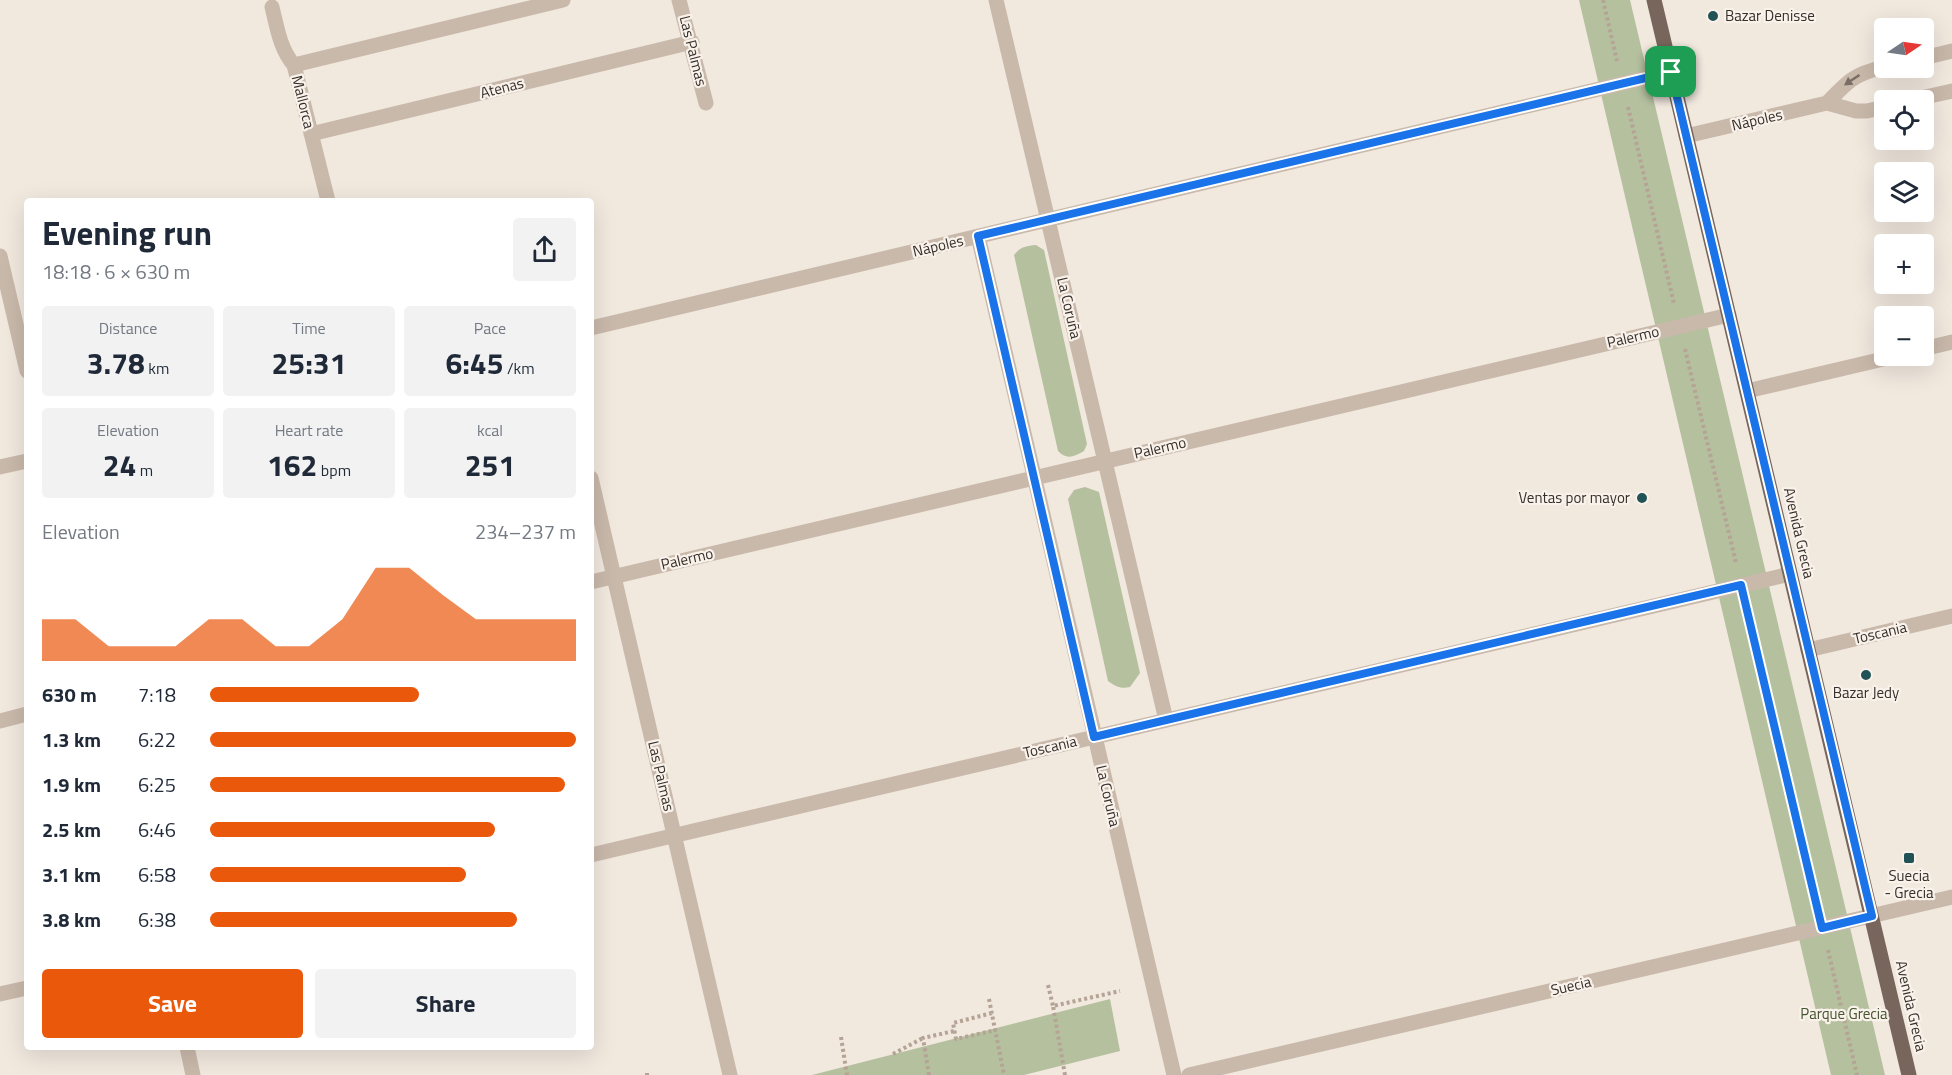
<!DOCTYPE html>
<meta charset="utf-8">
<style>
body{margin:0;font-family:"Titillium Web",sans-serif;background:#f2f2f3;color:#1f2937;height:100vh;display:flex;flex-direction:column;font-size:22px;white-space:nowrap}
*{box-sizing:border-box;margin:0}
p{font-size:20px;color:#747a83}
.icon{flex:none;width:33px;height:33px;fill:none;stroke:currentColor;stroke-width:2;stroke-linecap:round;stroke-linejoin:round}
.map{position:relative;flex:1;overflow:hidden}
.panel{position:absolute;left:24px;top:198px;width:570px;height:852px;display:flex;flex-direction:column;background:#fff;border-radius:6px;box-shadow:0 6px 24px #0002}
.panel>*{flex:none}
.needle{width:39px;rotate:77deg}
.tools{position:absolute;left:1874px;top:18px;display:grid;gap:12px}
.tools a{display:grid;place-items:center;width:60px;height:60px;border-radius:6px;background:#fff;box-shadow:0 6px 24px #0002;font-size:30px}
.pin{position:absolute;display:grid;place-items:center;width:51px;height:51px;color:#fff;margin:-26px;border-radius:12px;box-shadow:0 3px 9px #0006}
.round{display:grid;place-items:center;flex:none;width:63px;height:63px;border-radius:6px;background:#f2f2f3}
.headline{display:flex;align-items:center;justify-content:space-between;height:102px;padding:0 18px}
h1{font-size:33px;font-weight:700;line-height:45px}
.figures{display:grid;grid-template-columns:repeat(3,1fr);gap:9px;height:102px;padding:6px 18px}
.figures div{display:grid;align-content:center;border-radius:6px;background:#f2f2f3;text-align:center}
.figures b{font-size:30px;font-weight:700}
.figures small{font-size:16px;font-weight:400}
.figures p{font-size:16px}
.chart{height:168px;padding:12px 18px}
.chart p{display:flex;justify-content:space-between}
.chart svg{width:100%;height:108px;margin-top:6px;fill:#ea580c;opacity:.7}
.action{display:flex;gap:12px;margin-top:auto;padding:12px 18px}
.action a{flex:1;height:69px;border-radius:6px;background:#ea580c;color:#fff;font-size:24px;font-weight:700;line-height:69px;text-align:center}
.action a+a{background:#f2f2f3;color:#1f2937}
ul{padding:0 18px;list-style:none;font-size:20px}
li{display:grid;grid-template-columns:96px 72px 1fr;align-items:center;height:45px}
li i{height:15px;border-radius:8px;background:#ea580c}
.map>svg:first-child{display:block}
.green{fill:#b5c09f}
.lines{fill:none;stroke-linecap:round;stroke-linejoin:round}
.path{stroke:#b5a395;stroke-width:4;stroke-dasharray:3 3;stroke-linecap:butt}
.minor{stroke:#c9b9ab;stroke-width:15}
.major{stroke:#78655c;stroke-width:15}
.oneway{fill:#796d64}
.route-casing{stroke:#fff;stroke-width:12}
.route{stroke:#1a73e8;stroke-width:8}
.poi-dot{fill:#215356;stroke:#f9f2eb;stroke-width:2}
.labels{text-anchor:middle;stroke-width:4.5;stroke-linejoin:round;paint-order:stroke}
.poi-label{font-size:15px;fill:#372e2a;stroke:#f9f2eb}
.street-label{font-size:15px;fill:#372e2a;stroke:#f9f2eb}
.park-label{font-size:15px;fill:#46542f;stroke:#f9f2eb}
</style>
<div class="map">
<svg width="1952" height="1075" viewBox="0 0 1952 1075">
<rect width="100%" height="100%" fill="#f1e8de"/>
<path class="green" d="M 1579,0 L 1630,0 L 1885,1075 L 1831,1075 Z
M 1036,245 L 1044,250 L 1087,444 L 1084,451 C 1074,457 1066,460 1058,451 L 1014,255 C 1020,247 1026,246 1036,245 Z
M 1085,487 L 1099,492 L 1140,673 L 1130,687 C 1121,689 1116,687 1108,681 L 1068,499 L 1074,490 Z
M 1110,999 L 1120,1051 L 1024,1075 L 812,1075 Z"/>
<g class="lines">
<path class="path" d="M 1603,0 L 1617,61
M 1628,107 L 1674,304
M 1685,349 L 1736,563
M 1747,609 L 1817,905
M 1828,950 L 1857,1075
M 1048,985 L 1053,1006
M 989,999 L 1004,1075
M 992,1013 L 953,1023 L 956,1039 L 996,1030
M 841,1037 L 847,1075
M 893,1054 L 923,1038
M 647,1073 L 647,1075
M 929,1075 L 923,1038 L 954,1031
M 1065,1075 L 1053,1006 L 1120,991"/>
<path class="minor" d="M 679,0 L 706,103
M 996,0 L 1166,720
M 272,7 C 277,27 280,49 294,65 L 328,201
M 1923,58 L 1952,51
M 294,65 L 563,0
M 1912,100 L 1952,91
M 1827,103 C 1848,81 1854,74 1884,67
M 311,134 L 692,42
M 1686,136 L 1827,103 L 1856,111 L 1867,111 L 1884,107
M 978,236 L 1174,1075
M 0,256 L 27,371
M 591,328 L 1671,72
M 1923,349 L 1952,342
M 1747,391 L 1896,356
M 0,467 L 27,461
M 591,478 L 730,1075
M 591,582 L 1729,315
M 1808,650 L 1952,616
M 0,721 L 27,714
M 591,855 L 1790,574
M 0,994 L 27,988
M 187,1047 L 193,1075
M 1189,1075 L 1952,897"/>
<path class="major" d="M 1654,0 L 1909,1075"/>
</g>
<defs><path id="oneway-solid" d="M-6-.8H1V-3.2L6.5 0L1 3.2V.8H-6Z" transform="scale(1.5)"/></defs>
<use class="oneway" href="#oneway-solid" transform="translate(1852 80) rotate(146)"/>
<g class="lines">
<defs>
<path id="route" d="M 1671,72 L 1872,916 L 1822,928 L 1741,585 L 1094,737 L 978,236 Z"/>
</defs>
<use href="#route" class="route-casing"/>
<use href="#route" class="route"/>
</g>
<g class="poi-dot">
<circle cx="1713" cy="16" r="6"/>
<circle cx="1642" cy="498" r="6"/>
<circle cx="1866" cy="675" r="6"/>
<rect x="1903" y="852" width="12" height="12" rx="3"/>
</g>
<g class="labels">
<g class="poi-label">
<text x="1725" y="21" text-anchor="start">Bazar Denisse</text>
<text x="1630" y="503" text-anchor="end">Ventas por mayor</text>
<text x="1866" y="698">Bazar Jedy</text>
<text x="1909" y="881">Suecia<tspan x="1909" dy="17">- Grecia</tspan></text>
</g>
<g class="street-label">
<text transform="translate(693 51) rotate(76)" y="5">Las Palmas</text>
<text transform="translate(502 88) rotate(-14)" y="5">Atenas</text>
<text transform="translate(303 102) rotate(76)" y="5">Mallorca</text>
<text transform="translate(1757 120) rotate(-13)" y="5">Nápoles</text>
<text transform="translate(938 246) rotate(-13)" y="5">Nápoles</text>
<text transform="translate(1069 308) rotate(77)" y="5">La Coruña</text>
<text transform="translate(1633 337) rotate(-13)" y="5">Palermo</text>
<text transform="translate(1160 448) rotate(-13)" y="5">Palermo</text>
<text transform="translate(1799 533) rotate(77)" y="5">Avenida Grecia</text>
<text transform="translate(687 559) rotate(-13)" y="5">Palermo</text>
<text transform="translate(1880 633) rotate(-13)" y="5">Toscania</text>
<text transform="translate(1050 747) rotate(-13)" y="5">Toscania</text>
<text transform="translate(661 776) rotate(77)" y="5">Las Palmas</text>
<text transform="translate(1108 796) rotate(77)" y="5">La Coruña</text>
<text transform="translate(1571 986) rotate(-13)" y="5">Suecia</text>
<text transform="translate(1911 1006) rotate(77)" y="5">Avenida Grecia</text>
</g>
<g class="park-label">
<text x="1844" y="1019">Parque Grecia</text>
</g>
</g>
</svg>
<div class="tools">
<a><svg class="needle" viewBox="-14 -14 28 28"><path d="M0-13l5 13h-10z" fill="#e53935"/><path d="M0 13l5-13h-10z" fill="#747a83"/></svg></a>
<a><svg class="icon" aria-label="locate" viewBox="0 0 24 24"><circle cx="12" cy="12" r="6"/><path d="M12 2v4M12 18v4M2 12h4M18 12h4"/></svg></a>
<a><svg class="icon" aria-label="layers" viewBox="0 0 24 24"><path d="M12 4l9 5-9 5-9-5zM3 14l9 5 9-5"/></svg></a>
<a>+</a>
<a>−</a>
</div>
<div class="pin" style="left:1671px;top:72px;background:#1e9e55"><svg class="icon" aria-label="arrive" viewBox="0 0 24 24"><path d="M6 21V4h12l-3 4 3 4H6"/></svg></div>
<section class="panel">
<div class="headline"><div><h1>Evening run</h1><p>18:18 · 6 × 630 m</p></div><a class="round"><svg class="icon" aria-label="share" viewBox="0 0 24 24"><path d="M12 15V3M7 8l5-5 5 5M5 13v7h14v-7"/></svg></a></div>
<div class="figures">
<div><p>Distance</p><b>3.78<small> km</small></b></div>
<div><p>Time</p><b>25:31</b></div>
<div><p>Pace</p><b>6:45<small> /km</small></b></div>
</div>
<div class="figures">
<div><p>Elevation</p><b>24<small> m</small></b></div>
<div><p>Heart rate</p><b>162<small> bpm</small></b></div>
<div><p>kcal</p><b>251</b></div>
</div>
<div class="chart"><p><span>Elevation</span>234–237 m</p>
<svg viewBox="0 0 160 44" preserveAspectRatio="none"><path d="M0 44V27L10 27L20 38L30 38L40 38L50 27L60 27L70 38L80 38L90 27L100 6L110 6L120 17L130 27L140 27L150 27L160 27V44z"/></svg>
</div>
<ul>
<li><b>630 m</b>7:18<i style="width:57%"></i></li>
<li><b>1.3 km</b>6:22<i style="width:100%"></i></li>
<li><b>1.9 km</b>6:25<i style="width:97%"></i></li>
<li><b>2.5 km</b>6:46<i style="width:78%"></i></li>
<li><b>3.1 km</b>6:58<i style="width:70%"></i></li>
<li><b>3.8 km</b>6:38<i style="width:84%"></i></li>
</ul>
<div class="action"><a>Save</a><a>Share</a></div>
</section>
</div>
